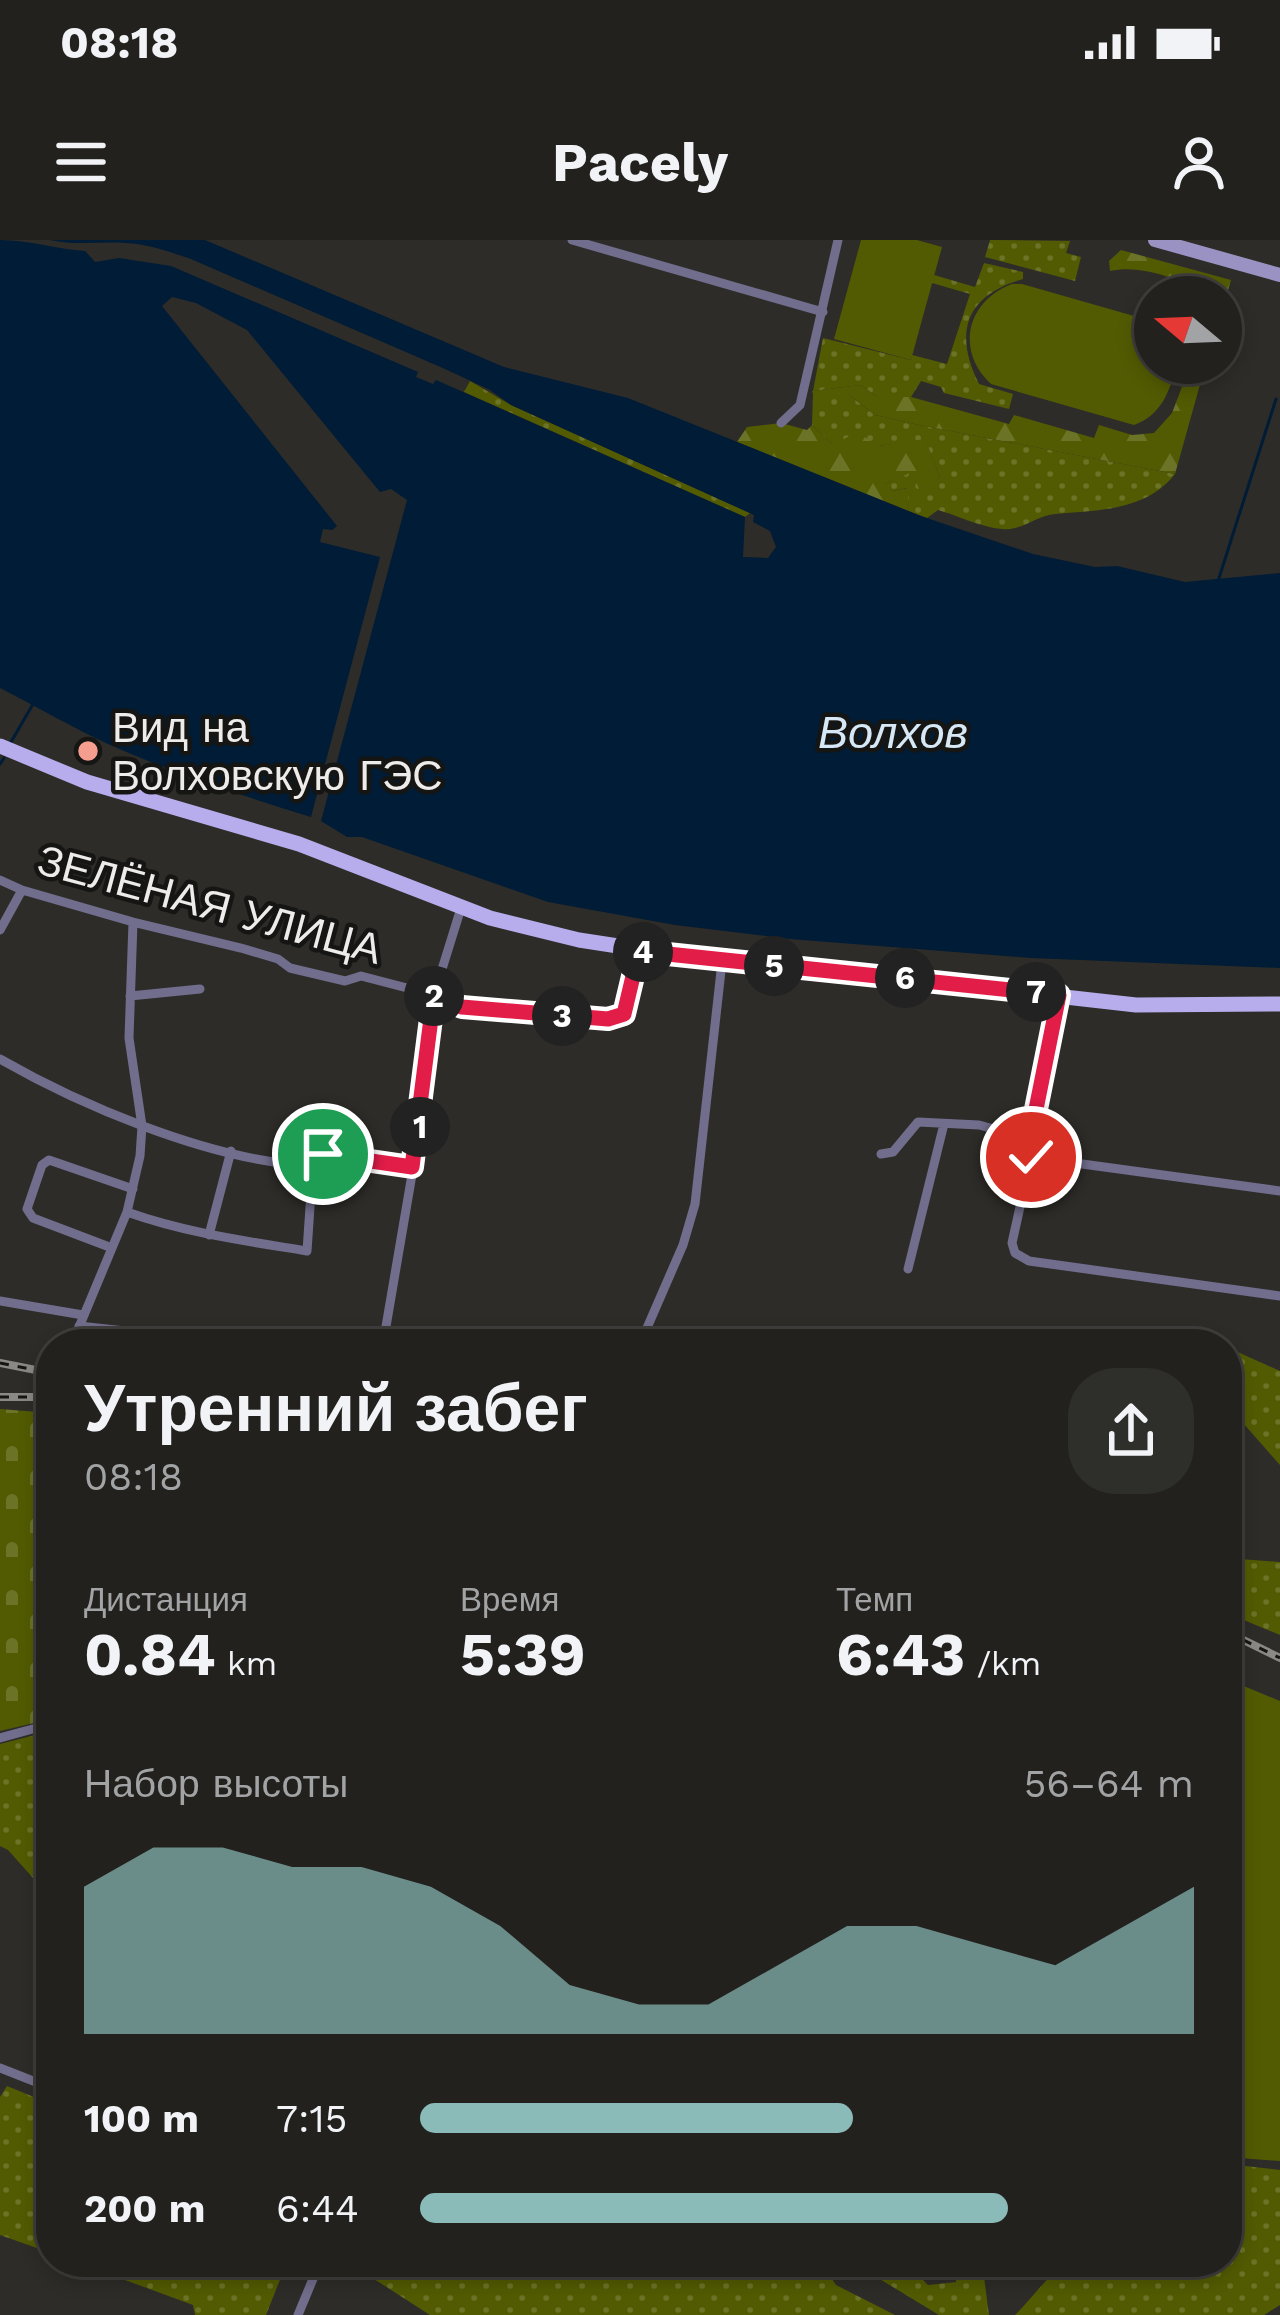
<!DOCTYPE html>
<html lang="ru">
<meta charset="utf-8">
<style>
body{margin:0;font-family:"Work Sans",sans-serif;background:#2e2e2b;color:#f1f3f6;height:100vh;display:flex;flex-direction:column;font-size:45px;white-space:nowrap}
*{box-sizing:border-box;margin:0}
p{font-size:39px;color:#a2a3a4}
.icon{flex:none;width:66px;height:66px;fill:none;stroke:currentColor;stroke-width:2;stroke-linecap:round;stroke-linejoin:round}
.map{position:relative;flex:1;overflow:hidden}
.details{position:absolute;left:36px;top:1089px;width:1206px;height:948px;display:flex;flex-direction:column;background:#22211e;border-radius:48px;box-shadow:0 6px 18px #0003,0 0 0 3px #3f3e3c}
.details>*{flex:none}
.needle{width:78px;rotate:289deg}
.tools{position:absolute;left:1134px;top:36px;display:grid;gap:24px}
.tools a{display:grid;place-items:center;width:108px;height:108px;border-radius:50%;background:#22211e;box-shadow:0 6px 18px #0003,0 0 0 3px #3f3e3c;font-size:60px}
.pin{position:absolute;display:grid;place-items:center;width:102px;height:102px;color:#fff;margin:-51px;border:6px solid #fff;border-radius:50%;box-shadow:0 3px 12px #0007}
.km{position:absolute;width:60px;height:60px;margin:-30px;border-radius:50%;background:#222;color:#fff;font-size:33px;line-height:60px;text-align:center}
.round{display:grid;place-items:center;flex:none;width:126px;height:126px;border-radius:48px;background:#2e2e2b}
.head{display:flex;align-items:center;justify-content:space-between;height:204px;padding:0 48px}
h1{font-size:66px;font-weight:700;line-height:90px}
.metrics{display:grid;grid-template-columns:repeat(3,1fr);gap:18px;height:204px;padding:12px 48px}
.metrics div{display:grid;align-content:center}
.metrics b{font-size:60px;font-weight:700}
.metrics small{font-size:33px;font-weight:400}
.metrics p{font-size:33px}
.chart{height:336px;padding:24px 48px}
.chart p{display:flex;justify-content:space-between}
.chart svg{width:100%;height:216px;margin-top:12px;fill:#8bbbb9;opacity:.7}
ul{padding:0 48px;list-style:none;font-size:39px}
li{display:grid;grid-template-columns:192px 144px 1fr;align-items:center;height:90px}
li i{height:30px;border-radius:15px;background:#8bbbb9}
.status{display:flex;justify-content:space-between;align-items:center;height:84px;padding:0 60px;background:#22211e;direction:ltr}
.status svg{height:33px;fill:currentColor}
header{display:flex;justify-content:space-between;align-items:center;height:156px;padding:0 48px;background:#22211e;font-size:54px;font-weight:700}
.map>svg:first-child{display:block}
.grass{fill:url(#grass-dots)}
.forest{fill:url(#forest-firs)}
.cemetery{fill:url(#cemetery-stones)}
.garden{fill:#525b02}
.water{fill:#001c36}
.lines{fill:none;stroke-linecap:round;stroke-linejoin:round}
.stream{stroke:#001c36;stroke-width:3}
.street{stroke:#716d8c;stroke-width:9}
.secondary{stroke:#9992c2;stroke-width:14}
.primary{stroke:#b7adec;stroke-width:15}
.rail-casing{stroke:#8a8986;stroke-width:8}
.rail{stroke:#151513;stroke-width:3;stroke-dasharray:9;stroke-linecap:butt}
.route-casing{stroke:#fff;stroke-width:24}
.route{stroke:#e11d48;stroke-width:15}
.poi-dot{fill:#f59d8f;stroke:#151513;stroke-width:4.5}
.labels{text-anchor:middle;stroke-width:9;stroke-linejoin:round;paint-order:stroke}
.poi-label{font-size:42px;fill:#edecea;stroke:#151513;text-anchor:start}
.street-label{font-size:42px;fill:#edecea;stroke:#151513}
.water-label{font-size:45px;font-style:italic;fill:#d6e7f6;stroke:#151513}
</style>
<div class="status"><b>08:18</b><svg viewBox="0 0 49 12"><path d="M0 12V9h3v3zM5 12V6h3v6zM10 12V3h3v9zM15 12V0h3v12zM26 1h20v11H26zM47 4h2v5h-2z"/></svg></div>
<header><svg class="icon" aria-label="menu" viewBox="0 0 24 24"><path d="M4 6h16M4 12h16M4 18h16"/></svg>Pacely<svg class="icon" aria-label="person" viewBox="0 0 24 24"><circle cx="12" cy="8" r="4"/><path d="M4 21q1-7 8-7t8 7"/></svg></header>
<div class="map">
<svg width="1280" height="2075" viewBox="0 0 1280 2075">
<defs>
<pattern id="grass-dots" width="8" height="8" patternUnits="userSpaceOnUse" patternTransform="scale(3)"><rect width="8" height="8" fill="#525b02"/><path d="M2 2h.1M6 6h.1" fill="none" stroke="#6b7327" stroke-width="1.8" stroke-linecap="round"/></pattern>
<pattern id="forest-firs" width="22" height="20" patternUnits="userSpaceOnUse" patternTransform="scale(3)"><rect width="22" height="20" fill="#525b02"/><path d="M5 1l3.5 6h-7zM16 11l3.5 6h-7z" fill="#6b7327"/></pattern>
<pattern id="cemetery-stones" width="16" height="16" patternUnits="userSpaceOnUse" patternTransform="scale(3)"><rect width="16" height="16" fill="#525b02"/><path d="M2 7V4a2 2 0 0 1 4 0v3zM10 15v-3a2 2 0 0 1 4 0v3z" fill="#6b7327"/></pattern>
</defs>
<rect width="100%" height="100%" fill="#2d2c28"/>
<path class="grass" d="M 990,0 L 1070,1 L 1066,13 L 1081,17 L 1075,41 L 985,17 Z
M 984,23 L 1023,32 L 1023,39 C 966,55 953,92 979,144 L 1013,154 L 1009,169 L 944,153 L 941,147 L 921,141 L 911,157 L 877,157 L 861,145 L 813,151 L 823,98 L 911,120 L 912,115 L 947,124 L 970,54 L 932,43 L 934,35 L 975,47 Z
M 470,141 L 511,165 L 750,273 L 745,277 L 464,152 Z
M 813,154 L 848,154 L 875,175 L 919,185 L 1175,234 C 1146,271 1098,270 1055,274 C 1040,275 1026,287 1010,289 C 989,291 959,276 938,270 L 927,278 L 909,271 L 907,248 L 892,251 L 883,245 L 912,231 L 920,250 L 940,237 L 925,200 L 878,206 L 833,205 L 812,185 Z
M 1231,1109 L 1280,1131 L 1280,1225 L 1243,1183 Z
M 1227,1318 L 1280,1322 L 1280,1395 L 1227,1373 Z
M 47,1492 L 51,1495 L 51,1658 L 8,1610 L 0,1606 L 0,1504 Z
M 7,1846 L 51,1864 L 51,2013 L 0,1995 L 0,1857 Z
M 1227,1924 L 1280,1930 L 1280,2065 L 1264,2075 L 1015,2075 C 1032,2059 1051,2029 1072,2022 L 1227,2022 Z
M 76,2022 L 287,2022 L 266,2075 L 195,2075 L 193,2065 Z
M 364,2022 L 821,2022 L 836,2045 L 895,2075 L 430,2075 L 374,2039 Z
M 881,2022 L 926,2022 L 908,2025 L 928,2045 L 956,2042 L 957,2022 L 982,2022 L 989,2075 L 939,2075 L 878,2038 Z"/>
<path class="forest" d="M 1121,10 L 1231,40 L 1221,74 L 1221,57 L 1204,57 L 1204,52 C 1176,38 1140,24 1110,31 L 1109,21 Z
M 1191,123 L 1206,123 L 1175,234 L 919,185 L 875,175 L 848,154 L 813,154 L 812,151 L 861,145 L 877,157 L 911,157 L 1009,184 L 1014,175 L 1094,198 L 1099,185 L 1132,195 L 1154,193 L 1172,173 Z
M 781,183 L 807,190 L 812,185 L 833,205 L 857,192 L 878,206 L 925,199 L 940,237 L 920,251 L 912,232 L 885,244 L 892,251 L 908,248 L 909,271 L 737,202 L 747,187 Z"/>
<path class="cemetery" d="M 0,1169 L 51,1173 L 51,1495 L 34,1483 L 0,1491 Z"/>
<path class="garden" d="M 861,0 L 917,0 L 942,7 L 911,120 L 834,99 Z
M 1012,44 L 1022,44 L 1155,82 L 1155,123 L 1176,124 C 1171,150 1161,176 1134,185 L 991,144 C 954,110 968,60 1012,44 Z
M 1227,1439 L 1280,1461 L 1280,1921 L 1227,1917 Z"/>
<path class="water" d="M 0,0 C 29,0 56,9 85,11 L 95,22 L 119,18 L 171,26 L 418,132 L 416,137 L 433,144 L 436,140 L 745,277 L 743,317 L 768,318 L 776,307 L 770,291 L 753,282 L 754,275 L 511,165 L 490,150 L 445,129 L 191,19 C 170,12 149,4 126,3 C 100,1 76,6 50,0 L 205,0 L 504,127 L 628,158 L 918,275 L 1033,314 L 1095,327 L 1117,326 L 1185,342 L 1280,333 L 1280,728 L 1031,718 L 790,699 L 675,685 L 548,662 L 362,597 L 347,597 L 321,581 L 407,260 L 391,249 L 380,252 L 247,90 L 196,63 L 172,57 L 162,66 L 337,286 L 332,290 L 323,289 L 320,302 L 380,317 L 311,577 C 243,556 173,533 108,504 C 71,487 36,466 0,448 Z"/>
<g class="lines">
<path class="stream" d="M 1219,338 L 1276,159
M 11,502 L 33,464
M 0,524 L 4,518"/>
<path class="street" d="M 572,0 L 823,72
M 781,183 L 800,165 L 838,0
M 0,640 L 22,650 L 133,682 L 241,708 L 278,719 L 290,728 L 345,741 L 361,736 L 434,755 L 462,768 L 608,779 L 624,774 L 639,711
M 0,690 L 22,650
M 130,756 L 200,749
M 0,819 C 82,866 202,916 297,925 C 312,926 317,914 330,913 C 354,910 388,923 412,927
M 1030,899 L 1059,755
M 881,914 L 893,912 L 918,882 L 979,885 L 1030,899 L 1031,917 L 1280,951
M 1031,917 L 1012,1003 L 1015,1013 L 1029,1021 L 1280,1056
M 127,972 C 186,993 246,1001 307,1011 L 313,923
M 209,995 L 231,911
M 112,1008 L 33,978 L 27,969 L 42,925 L 49,920 L 133,949
M 908,1029 L 944,884
M 0,1061 L 83,1075
M 79,1086 L 125,1091 L 151,1098 L 237,1104
M 72,1104 L 127,972 L 140,916 L 142,886 L 129,798 L 133,682
M 383,1104 L 421,882 L 434,755 L 461,668
M 640,1104 L 683,1005 L 695,964 L 722,722
M 51,1214 L 45,1247 L 51,1276
M 0,1498 L 51,1484
M 0,1828 L 51,1848
M 298,2075 L 320,2022"/>
<path class="secondary" d="M 1155,0 L 1280,35"/>
<path class="primary" d="M 0,506 L 87,542 L 299,604 L 490,678 L 579,700 L 722,722 L 842,732 L 1136,765 L 1280,764"/>
<defs>
<path id="rail" d="M 0,1123 L 51,1133
M 0,1157 L 51,1157
M 1227,1392 L 1280,1418"/>
</defs>
<use href="#rail" class="rail-casing"/>
<use href="#rail" class="rail"/>
</g>
<g class="lines">
<defs>
<path id="route" d="M 323,914 L 412,927 L 434,755 L 462,767 L 608,779 L 624,774 L 639,711 L 1059,755 L 1030,899 L 1031,917"/>
</defs>
<use href="#route" class="route-casing"/>
<use href="#route" class="route"/>
</g>
<circle class="poi-dot" cx="88" cy="511" r="12"/>
<g class="labels">
<g class="poi-label">
<text x="112" y="502">Вид на<tspan x="112" dy="48">Волховскую ГЭС</tspan></text>
</g>
<g class="street-label">
<text transform="translate(210 664) rotate(15)" y="15">ЗЕЛЁНАЯ УЛИЦА</text>
</g>
<g class="water-label">
<text x="893" y="508">Волхов</text>
</g>
</g>
</svg>
<div class="tools">
<a><svg class="needle" viewBox="-14 -14 28 28"><path d="M0-13l5 13h-10z" fill="#e53935"/><path d="M0 13l5-13h-10z" fill="#a2a3a4"/></svg></a>
</div>
<div class="pin" style="left:323px;top:914px;background:#1e9e55"><svg class="icon" aria-label="arrive" viewBox="0 0 24 24"><path d="M6 21V4h12l-3 4 3 4H6"/></svg></div>
<div class="pin" style="left:1031px;top:917px;background:#d93025"><svg class="icon" aria-label="check" viewBox="0 0 24 24"><path d="M5 12l5 5 9-10"/></svg></div>
<b class="km" style="left:420px;top:887px">1</b>
<b class="km" style="left:434px;top:756px">2</b>
<b class="km" style="left:562px;top:776px">3</b>
<b class="km" style="left:643px;top:712px">4</b>
<b class="km" style="left:774px;top:726px">5</b>
<b class="km" style="left:905px;top:738px">6</b>
<b class="km" style="left:1036px;top:752px">7</b>
<section class="details">
<div class="head"><div><h1>Утренний забег</h1><p>08:18</p></div><a class="round"><svg class="icon" aria-label="share" viewBox="0 0 24 24"><path d="M12 15V3M7 8l5-5 5 5M5 13v7h14v-7"/></svg></a></div>
<div class="metrics">
<div><p>Дистанция</p><b>0.84<small> km</small></b></div>
<div><p>Время</p><b>5:39</b></div>
<div><p>Темп</p><b>6:43<small> /km</small></b></div>
</div>
<div class="chart"><p><span>Набор высоты</span>56–64 m</p>
<svg viewBox="0 0 160 44" preserveAspectRatio="none"><path d="M0 44V14L10 6L20 6L30 10L40 10L50 14L60 22L70 34L80 38L90 38L100 30L110 22L120 22L130 26L140 30L150 22L160 14V44z"/></svg>
</div>
<ul>
<li><b>100 m</b>7:15<i style="width:56%"></i></li>
<li><b>200 m</b>6:44<i style="width:76%"></i></li>
</ul>
</section>
</div>
